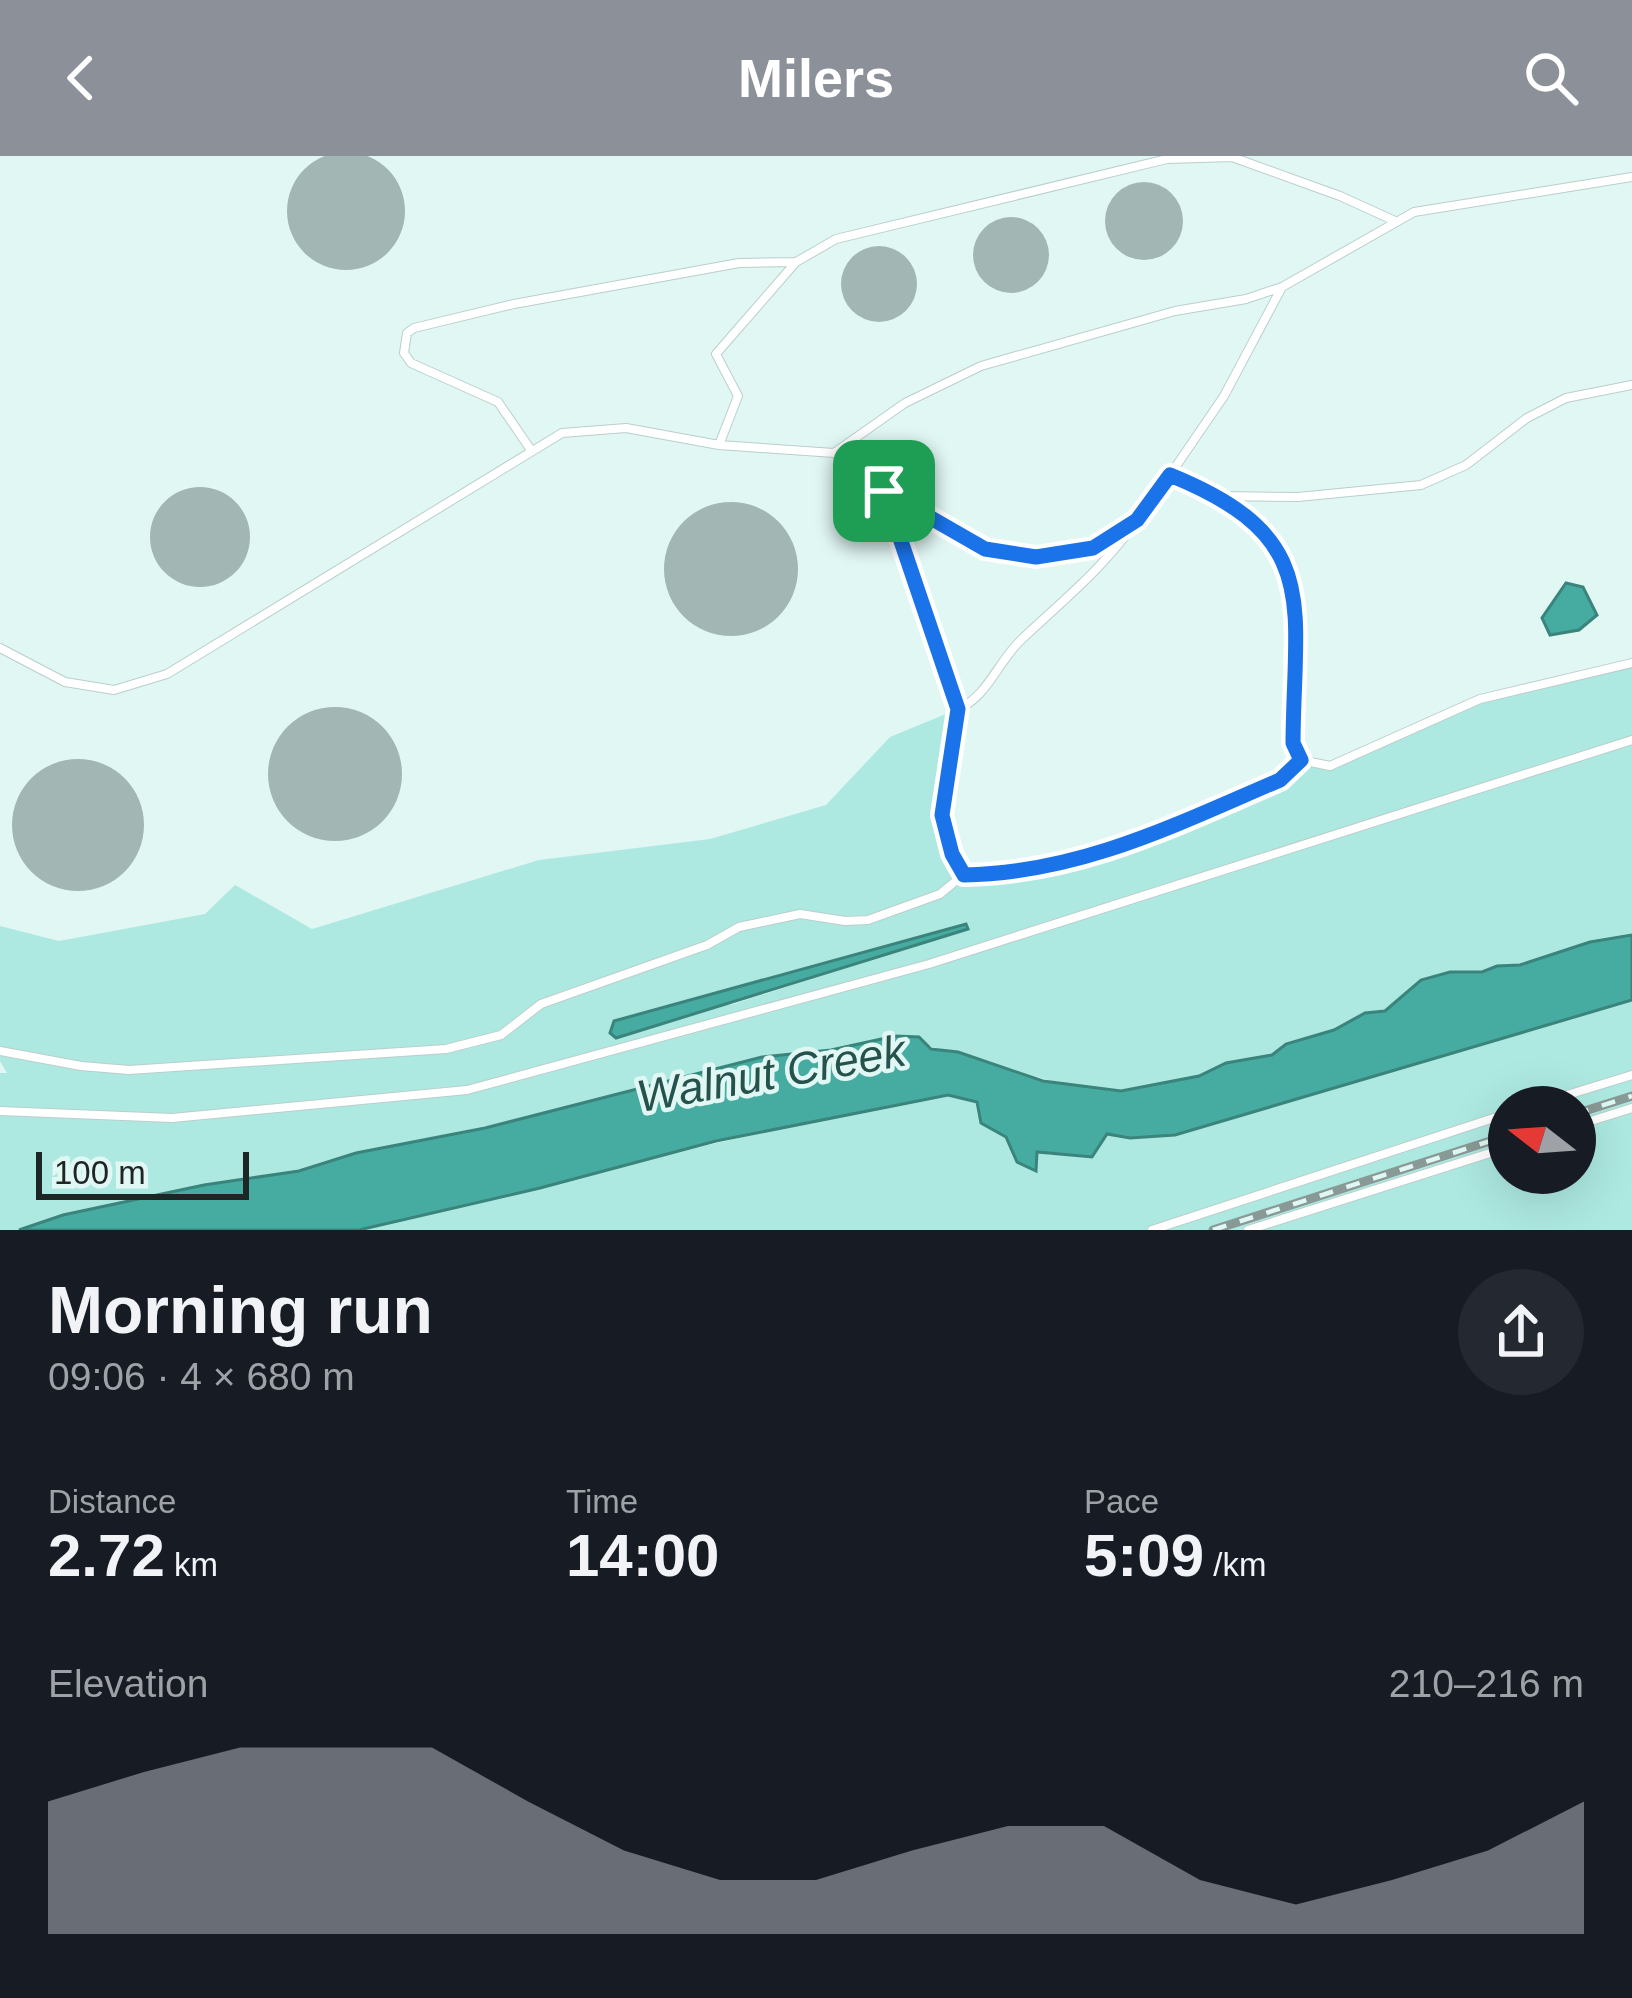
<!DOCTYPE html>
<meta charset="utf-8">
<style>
body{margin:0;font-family:Arial,sans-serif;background:#242831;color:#f1f3f6;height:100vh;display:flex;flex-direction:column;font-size:45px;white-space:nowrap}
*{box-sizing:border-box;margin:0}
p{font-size:39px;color:#9ea1a6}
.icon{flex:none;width:66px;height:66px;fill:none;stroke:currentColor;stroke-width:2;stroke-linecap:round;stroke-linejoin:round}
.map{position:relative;height:1074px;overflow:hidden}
.details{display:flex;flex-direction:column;background:#171b24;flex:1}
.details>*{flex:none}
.needle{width:78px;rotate:287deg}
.fabs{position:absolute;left:1488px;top:930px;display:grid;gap:24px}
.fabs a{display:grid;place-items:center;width:108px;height:108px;border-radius:50%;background:#171b24;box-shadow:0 12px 48px #0002;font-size:60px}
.scale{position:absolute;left:36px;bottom:30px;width:213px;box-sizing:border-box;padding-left:12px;border:6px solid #1e2625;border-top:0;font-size:33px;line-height:42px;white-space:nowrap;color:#1e2625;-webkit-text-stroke:9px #e1f7f4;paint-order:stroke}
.pin{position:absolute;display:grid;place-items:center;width:102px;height:102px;color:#fff;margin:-51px;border-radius:24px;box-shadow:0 6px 18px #0006}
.round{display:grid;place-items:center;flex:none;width:126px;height:126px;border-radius:63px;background:#242831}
.head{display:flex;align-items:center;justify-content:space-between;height:204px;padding:0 48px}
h1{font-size:66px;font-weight:600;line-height:90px}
.figures{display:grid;grid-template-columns:repeat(3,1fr);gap:18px;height:204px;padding:12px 48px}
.figures div{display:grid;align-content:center}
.figures b{font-size:60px;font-weight:600}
.figures small{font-size:33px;font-weight:400}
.figures p{font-size:33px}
.chart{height:336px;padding:24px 48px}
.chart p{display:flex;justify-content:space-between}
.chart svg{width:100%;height:216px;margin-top:12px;fill:#8c9099;opacity:.7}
header{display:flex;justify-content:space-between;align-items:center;height:156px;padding:0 48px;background:#8c9099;color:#fff;font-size:54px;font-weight:600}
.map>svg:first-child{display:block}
.green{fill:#ade9e1;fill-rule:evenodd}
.water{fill:#46aca2;stroke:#3a847c;stroke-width:3}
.building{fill:#a2b7b4}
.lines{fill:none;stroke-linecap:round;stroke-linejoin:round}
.lane-casing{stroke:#b9cfcb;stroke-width:10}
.lane{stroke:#fff;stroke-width:8}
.rail-casing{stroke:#899996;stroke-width:9}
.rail{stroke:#e1f7f4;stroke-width:4.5;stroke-dasharray:14;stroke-linecap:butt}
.route-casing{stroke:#fff;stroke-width:24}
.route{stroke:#1a73e8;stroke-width:15}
.labels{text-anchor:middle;stroke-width:9;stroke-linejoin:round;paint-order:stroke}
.water-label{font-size:45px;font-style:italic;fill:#26524d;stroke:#e1f7f4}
</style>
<header><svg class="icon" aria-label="back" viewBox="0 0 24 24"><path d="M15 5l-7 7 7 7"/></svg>Milers<svg class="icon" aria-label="search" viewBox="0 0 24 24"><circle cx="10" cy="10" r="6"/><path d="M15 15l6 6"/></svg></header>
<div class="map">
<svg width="1632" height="1074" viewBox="0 0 1632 1074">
<rect width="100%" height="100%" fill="#e1f7f4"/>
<path class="green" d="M 1632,507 L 1632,779 L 1590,786 L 1520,809 L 1497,810 L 1482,816 L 1450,816 L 1421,824 L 1384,856 L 1365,857 L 1334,874 L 1286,888 L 1272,899 L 1226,907 L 1199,920 L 1162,928 L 1121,935 L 1076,932 L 895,880 L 831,894 L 762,901 L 550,957 L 356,997 L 299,1015 L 204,1029 L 63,1059 L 19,1074 L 0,1074 L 0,917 L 7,917 L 0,905 L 0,770 L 59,785 L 205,758 L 235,729 L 312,773 L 539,704 L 710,683 L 826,649 L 890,581 L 958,553 L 942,659 L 964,719 C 1082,717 1173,669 1279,625 L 1301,604 L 1330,610 L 1480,543 ZM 965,768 L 967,773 L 734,848 L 615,865 Z
M 1632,844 L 1632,1074 L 359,1074 C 555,1028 749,974 948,939 L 977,945 L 981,967 L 1006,981 L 1017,1006 L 1035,1015 L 1036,996 L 1051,999 L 1107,978 L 1130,982 L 1175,979 ZM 1509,951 L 1575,951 L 1575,1017 L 1509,1017 Z"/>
<path class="water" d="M 1566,427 L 1583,431 L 1597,459 L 1579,474 L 1550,479 L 1542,462 Z
M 966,768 L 968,773 L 616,882 L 610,877 L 614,865 Z
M 1632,779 L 1632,844 L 1175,979 L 1130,982 L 1107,978 L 1092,1001 L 1037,996 L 1036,1015 L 1017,1006 L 1006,981 L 981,967 L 977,946 L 948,939 L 716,985 L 540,1032 L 359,1074 L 19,1074 L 63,1059 L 204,1029 L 299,1015 L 356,997 L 485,972 L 762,901 L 831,894 L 895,880 L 919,881 L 931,893 L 958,896 L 1043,925 L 1121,935 L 1199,920 L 1226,907 L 1272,899 L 1286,888 L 1334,874 L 1365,857 L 1385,855 L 1421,824 L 1450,816 L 1482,816 L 1497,810 L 1520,809 L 1590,786 Z"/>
<path class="building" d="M287 55a59 59 0 1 1 118 0a59 59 0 1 1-118 0Z
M1105 65a39 39 0 1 1 78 0a39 39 0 1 1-78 0Z
M973 99a38 38 0 1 1 76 0a38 38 0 1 1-76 0Z
M841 128a38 38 0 1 1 76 0a38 38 0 1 1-76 0Z
M150 381a50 50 0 1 1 100 0a50 50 0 1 1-100 0Z
M664 413a67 67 0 1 1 134 0a67 67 0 1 1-134 0Z
M268 618a67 67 0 1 1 134 0a67 67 0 1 1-134 0Z
M12 669a66 66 0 1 1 132 0a66 66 0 1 1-132 0Z"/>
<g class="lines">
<defs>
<path id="lane" d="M 1632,21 L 1414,56 L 1282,131 L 1224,240 L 1170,319 L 1220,340 L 1298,341 L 1421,329 L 1466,309 L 1527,262 L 1566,242 L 1632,229
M 719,289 L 738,240 L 716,198 L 796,106 L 836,83 L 1167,3 L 1232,1 L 1340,40 L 1395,65
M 531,294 L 498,246 L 411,207 L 404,197 L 407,177 L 414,172 L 514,148 L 739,107 L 795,106
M 834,297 C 901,348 974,410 1063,397 C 1090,393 1117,383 1138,364 C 1150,352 1160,333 1170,319
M 884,335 L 958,553 C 987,541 998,506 1020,485 C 1062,445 1104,412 1137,364
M 1222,341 C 1238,355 1259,369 1271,385 C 1309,435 1293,526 1293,587 L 1301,604
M 0,492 L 65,526 L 114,534 L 167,518 L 562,277 L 626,272 L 719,289 L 834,297 L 905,247 L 981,210 L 1175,155 L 1246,143 L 1282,131
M 958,553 C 947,613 932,662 963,719
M 0,895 L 81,910 L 129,914 L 446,893 L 501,879 L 541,848 L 707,789 L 739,771 L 800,758 L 845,765 L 868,764 L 940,738 L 963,719 L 1011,718 L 1099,700 L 1279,624 L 1301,604 L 1330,610 L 1480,543 L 1632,507
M 1528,951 L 1632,919
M 0,955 L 172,962 L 467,934 L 929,808 L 1632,584
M 1575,970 L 1632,952
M 1152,1074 L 1509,957
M 1248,1074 L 1509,991"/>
</defs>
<use href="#lane" class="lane-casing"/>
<use href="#lane" class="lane"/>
<defs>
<path id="rail" d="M 1575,958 L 1632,940
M 1213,1074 L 1509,979"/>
</defs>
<use href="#rail" class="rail-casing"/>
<use href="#rail" class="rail"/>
</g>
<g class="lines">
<defs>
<path id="route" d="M 1170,319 C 1323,381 1294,447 1293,587 L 1301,604 L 1280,624 C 1175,669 1080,717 964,719 L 952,698 L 942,659 L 958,553 L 884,335 L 985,393 L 1036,401 L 1093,392 L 1137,364 Z"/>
</defs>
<use href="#route" class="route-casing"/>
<use href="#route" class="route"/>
</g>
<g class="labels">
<g class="water-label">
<text transform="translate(771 917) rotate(-10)" y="16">Walnut Creek</text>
</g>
</g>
</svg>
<div class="fabs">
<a><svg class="needle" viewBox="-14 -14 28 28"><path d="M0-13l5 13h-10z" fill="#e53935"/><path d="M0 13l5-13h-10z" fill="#9ea1a6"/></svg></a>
</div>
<div class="scale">100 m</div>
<div class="pin" style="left:884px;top:335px;background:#1e9e55"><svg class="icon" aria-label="arrive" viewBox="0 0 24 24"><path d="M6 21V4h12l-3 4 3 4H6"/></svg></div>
</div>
<section class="details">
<div class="head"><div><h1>Morning run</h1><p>09:06 · 4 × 680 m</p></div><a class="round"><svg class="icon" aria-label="share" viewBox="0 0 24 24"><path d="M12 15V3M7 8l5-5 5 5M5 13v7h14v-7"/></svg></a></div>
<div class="figures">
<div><p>Distance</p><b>2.72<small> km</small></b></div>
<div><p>Time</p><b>14:00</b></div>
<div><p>Pace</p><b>5:09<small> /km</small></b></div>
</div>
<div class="chart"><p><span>Elevation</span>210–216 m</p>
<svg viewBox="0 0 160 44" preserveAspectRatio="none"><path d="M0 44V17L10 11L20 6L30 6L40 6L50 17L60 27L70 33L80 33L90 27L100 22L110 22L120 33L130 38L140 33L150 27L160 17V44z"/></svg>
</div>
</section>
